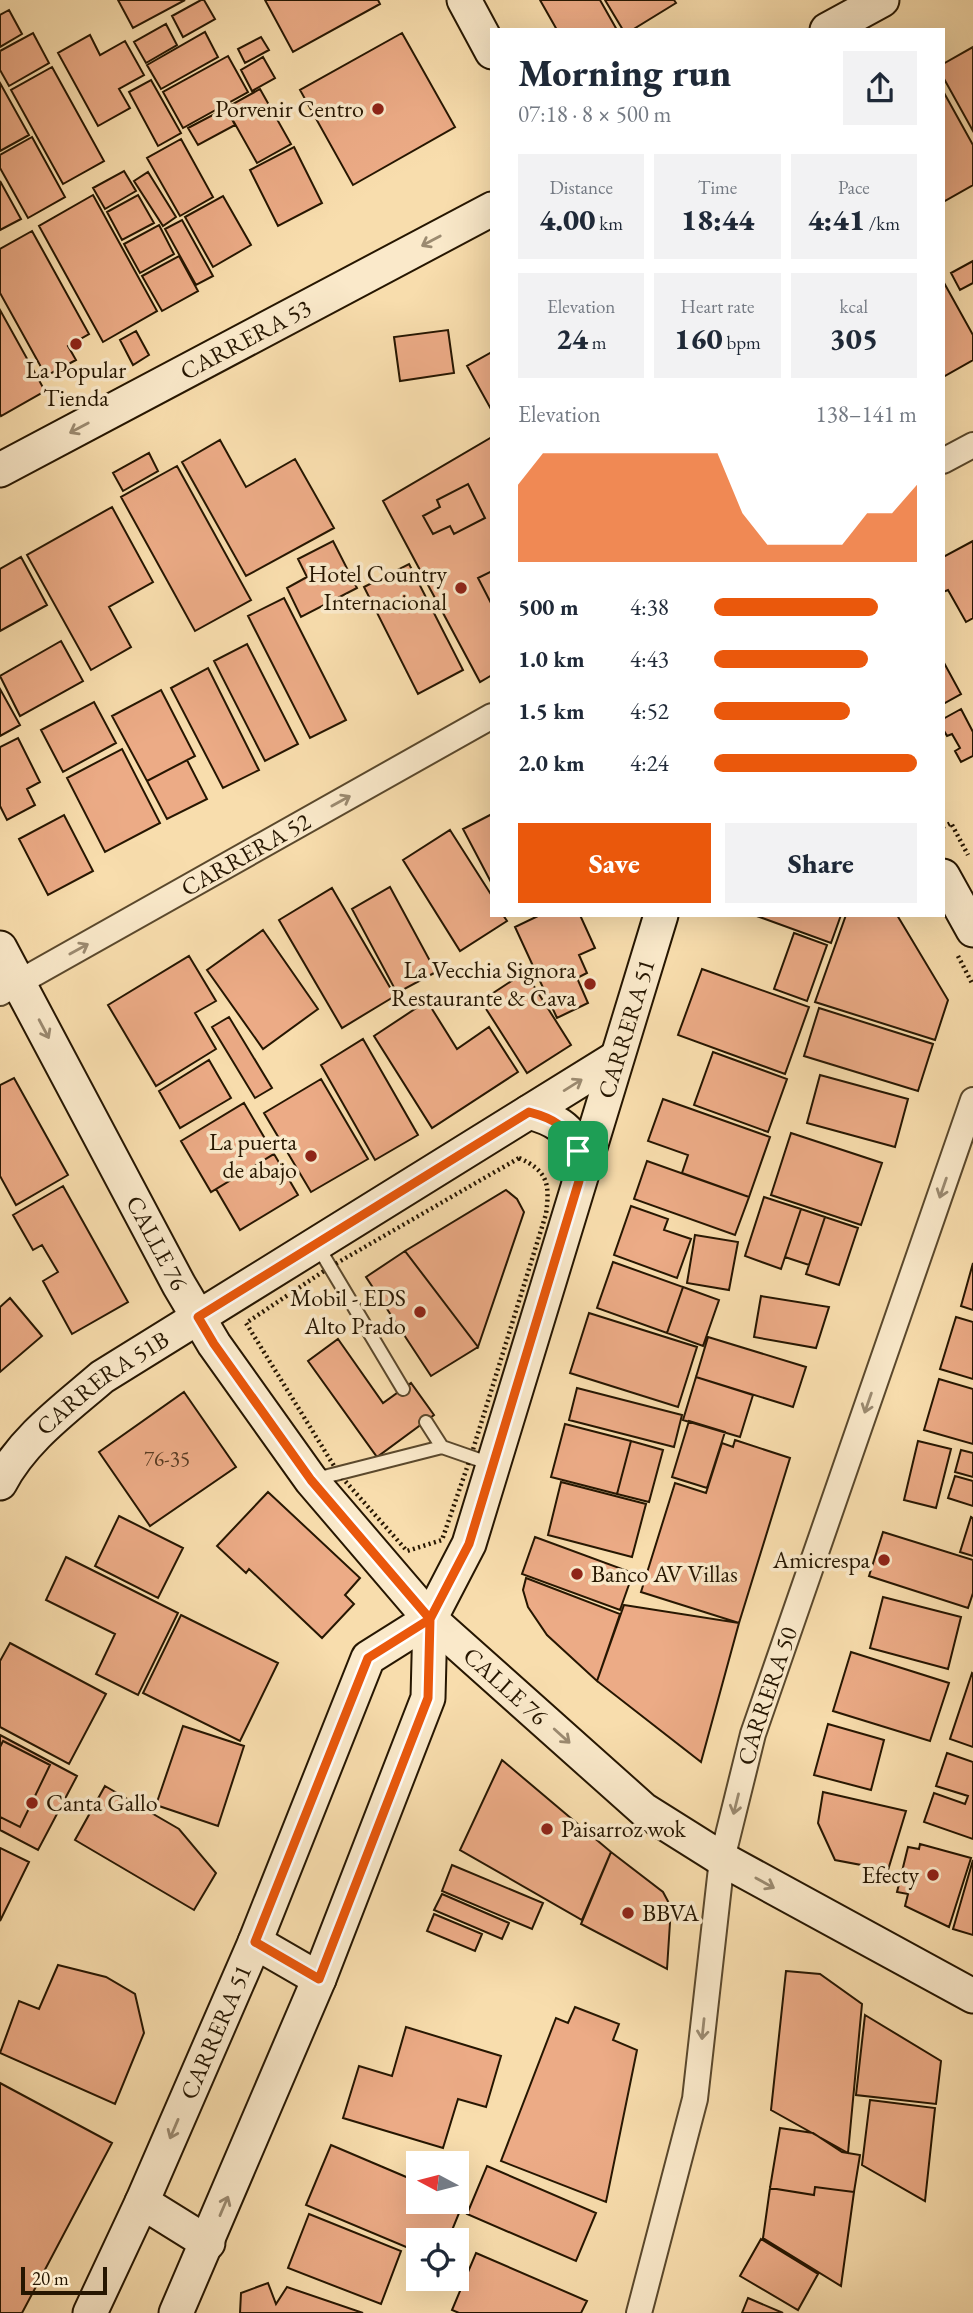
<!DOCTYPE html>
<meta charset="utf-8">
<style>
body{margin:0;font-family:"EB Garamond",serif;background:#f2f2f3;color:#1f2937;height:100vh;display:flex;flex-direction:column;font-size:26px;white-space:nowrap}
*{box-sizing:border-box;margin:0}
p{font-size:23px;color:#747a83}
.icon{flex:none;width:38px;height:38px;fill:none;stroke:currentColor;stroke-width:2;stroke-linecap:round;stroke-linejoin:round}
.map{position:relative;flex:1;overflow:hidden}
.sheet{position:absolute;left:490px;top:28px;width:455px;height:889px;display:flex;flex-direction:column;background:#fff;border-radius:0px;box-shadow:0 7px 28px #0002}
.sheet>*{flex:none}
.needle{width:46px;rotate:277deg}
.controls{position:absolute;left:406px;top:2151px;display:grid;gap:14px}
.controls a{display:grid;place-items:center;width:63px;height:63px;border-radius:0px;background:#fff;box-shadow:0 7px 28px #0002;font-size:35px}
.scale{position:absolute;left:21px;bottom:18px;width:86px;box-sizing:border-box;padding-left:7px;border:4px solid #261601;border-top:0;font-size:19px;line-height:24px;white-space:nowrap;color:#261601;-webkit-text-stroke:5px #fae9ca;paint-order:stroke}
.pin{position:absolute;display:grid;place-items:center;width:60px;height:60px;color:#fff;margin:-30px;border-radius:14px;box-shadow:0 4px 10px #0006}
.round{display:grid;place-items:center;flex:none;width:74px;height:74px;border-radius:0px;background:#f2f2f3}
.headline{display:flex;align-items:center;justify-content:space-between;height:119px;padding:0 28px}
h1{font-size:38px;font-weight:800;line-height:52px}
.stats{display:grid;grid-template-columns:repeat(3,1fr);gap:10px;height:119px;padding:7px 28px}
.stats div{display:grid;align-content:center;border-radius:0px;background:#f2f2f3;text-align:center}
.stats b{font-size:30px;font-weight:800}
.stats small{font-size:19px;font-weight:400}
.stats p{font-size:19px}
.chart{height:196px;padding:14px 28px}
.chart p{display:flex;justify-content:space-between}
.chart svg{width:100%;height:126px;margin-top:7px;fill:#ea580c;opacity:.7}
.button{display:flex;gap:14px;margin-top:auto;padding:14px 28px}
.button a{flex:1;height:80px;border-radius:0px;background:#ea580c;color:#fff;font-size:28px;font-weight:800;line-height:80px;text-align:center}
.button a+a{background:#f2f2f3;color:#1f2937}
ul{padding:0 28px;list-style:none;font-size:23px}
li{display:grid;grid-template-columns:112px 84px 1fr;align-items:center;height:52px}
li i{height:18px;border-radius:9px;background:#ea580c}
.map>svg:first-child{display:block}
.building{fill:#ecab86;stroke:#261601;stroke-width:2}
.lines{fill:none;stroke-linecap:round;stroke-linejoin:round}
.lane-casing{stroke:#5a482c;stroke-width:16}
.street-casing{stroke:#5a482c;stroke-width:28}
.secondary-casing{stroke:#261601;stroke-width:37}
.path{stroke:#261601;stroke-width:4.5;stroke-dasharray:2 3.5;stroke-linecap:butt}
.lane{stroke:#fae9ca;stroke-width:12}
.street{stroke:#fae9ca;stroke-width:24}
.secondary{stroke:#fae9ca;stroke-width:33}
.oneway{stroke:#9b8a70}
.route-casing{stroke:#fff;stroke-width:14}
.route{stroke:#ea580c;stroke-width:9}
.poi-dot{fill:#8f2418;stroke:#fae9ca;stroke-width:2.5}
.labels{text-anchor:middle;stroke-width:7;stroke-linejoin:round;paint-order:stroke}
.number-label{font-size:21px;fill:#583b22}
.poi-label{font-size:24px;fill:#261601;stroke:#fae9ca;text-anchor:end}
.street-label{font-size:24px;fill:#261601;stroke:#fae9ca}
</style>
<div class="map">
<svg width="973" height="2313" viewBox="0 0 973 2313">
<rect width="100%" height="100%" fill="#f8ddad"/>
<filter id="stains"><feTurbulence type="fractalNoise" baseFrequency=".00286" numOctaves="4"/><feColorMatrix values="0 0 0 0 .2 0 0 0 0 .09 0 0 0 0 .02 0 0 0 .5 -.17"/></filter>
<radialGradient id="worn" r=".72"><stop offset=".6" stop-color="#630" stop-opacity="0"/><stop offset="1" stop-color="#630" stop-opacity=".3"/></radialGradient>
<path class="building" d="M 118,0 L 185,0 L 133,28 Z
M 201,0 L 204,0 L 215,19 L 183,37 L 172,16 Z
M 265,0 L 378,0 L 380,4 L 293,52 Z
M 540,0 L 600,0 L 617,30 L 557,30 Z
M 605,0 L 674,0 L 676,3 L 632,30 L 623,30 Z
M 9,10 L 22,34 L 0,47 L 0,15 Z
M 166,24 L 177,45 L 146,63 L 134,42 Z
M 205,32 L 218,57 L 161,89 L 147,65 Z
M 33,33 L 49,63 L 9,86 L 0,70 L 0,51 Z
M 402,33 L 455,127 L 353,185 L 300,90 Z
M 90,35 L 100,55 L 125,41 L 144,75 L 119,89 L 130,108 L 98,126 L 58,53 Z
M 261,37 L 269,50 L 245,63 L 238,49 Z
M 973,47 L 973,131 L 943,77 L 943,64 Z
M 228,56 L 248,92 L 183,128 L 163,92 Z
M 263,57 L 275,78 L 252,91 L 241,70 Z
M 52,67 L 104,161 L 63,184 L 11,90 Z
M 151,80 L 181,133 L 158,146 L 129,92 Z
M 0,83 L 29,135 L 0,151 Z
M 260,89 L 291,144 L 257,163 L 226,108 Z
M 943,91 L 973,145 L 973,185 L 943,202 Z
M 226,108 L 235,125 L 198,145 L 188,128 Z
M 32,137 L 65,197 L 28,218 L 0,168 L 0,155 Z
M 181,139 L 213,197 L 180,216 L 147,158 Z
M 294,147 L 322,203 L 278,226 L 250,170 Z
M 124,171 L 136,191 L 105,209 L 93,188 Z
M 148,172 L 176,217 L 163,226 L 134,181 Z
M 0,181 L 21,219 L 0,230 Z
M 93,195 L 157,311 L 103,342 L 39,226 Z
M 138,195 L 154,223 L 122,240 L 107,212 Z
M 223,196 L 251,245 L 213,267 L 185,217 Z
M 182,220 L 213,276 L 196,285 L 165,229 Z
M 159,225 L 174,254 L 140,273 L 124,244 Z
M 32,231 L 89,334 L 68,346 L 76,360 L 46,376 L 0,293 L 0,249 Z
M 179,256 L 198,291 L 162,311 L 142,276 Z
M 973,261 L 973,283 L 960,290 L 951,273 Z
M 943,281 L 973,335 L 973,360 L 943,377 Z
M 0,310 L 45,391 L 1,416 L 0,414 Z
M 448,330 L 454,373 L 400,381 L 394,337 Z
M 136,331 L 149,355 L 133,365 L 120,340 Z
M 492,352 L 492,411 L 467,366 Z
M 492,437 L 492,675 L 480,682 L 383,501 Z
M 220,440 L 246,487 L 295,459 L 334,528 L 246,576 L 182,462 Z
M 149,453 L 158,471 L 123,491 L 113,473 Z
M 177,466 L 251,600 L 195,631 L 121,497 Z
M 468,484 L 485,518 L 454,534 L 450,526 L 433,534 L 423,516 L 440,507 L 437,500 Z
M 112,507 L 153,582 L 109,607 L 131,647 L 91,670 L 27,555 Z
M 333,541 L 357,588 L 301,617 L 287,588 L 307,577 L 298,559 Z
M 973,541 L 973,618 L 966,622 L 948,590 L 943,592 L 943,557 Z
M 21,557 L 47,605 L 0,631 L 0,569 Z
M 409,564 L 463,670 L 418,694 L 364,587 Z
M 492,571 L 492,605 L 478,578 Z
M 284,598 L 346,720 L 310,738 L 248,616 Z
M 61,641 L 83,681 L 20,716 L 0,676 Z
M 247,644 L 298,744 L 265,761 L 214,661 Z
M 943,661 L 961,694 L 943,704 Z
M 208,668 L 259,770 L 223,788 L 171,688 Z
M 0,689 L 20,725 L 0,736 Z
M 161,690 L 195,756 L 147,781 L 112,716 Z
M 94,702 L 116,743 L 63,772 L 41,730 Z
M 961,709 L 973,732 L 973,756 L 961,762 L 955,751 L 960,748 L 952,734 L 947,736 L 943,729 L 943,719 Z
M 18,738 L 40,782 L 27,789 L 35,805 L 7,820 L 0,806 L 0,747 Z
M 122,749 L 160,823 L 105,852 L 67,778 Z
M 187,760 L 207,799 L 167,819 L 147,781 Z
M 492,814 L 492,884 L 463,829 Z
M 64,815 L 93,871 L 48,895 L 19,839 Z
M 450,830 L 492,896 L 492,915 L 503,915 L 507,921 L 460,951 L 403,860 Z
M 390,887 L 436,972 L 397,993 L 352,909 Z
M 332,888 L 395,996 L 342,1028 L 279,920 Z
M 540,915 L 580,915 L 595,948 L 579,955 L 587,973 L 577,978 L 588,1003 L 557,1018 L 515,927 Z
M 754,915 L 841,915 L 831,943 Z
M 846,915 L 897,915 L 948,1000 L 935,1040 L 815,1002 Z
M 263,930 L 318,1009 L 263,1049 L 207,970 Z
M 794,933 L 827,945 L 807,1001 L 774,989 Z
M 189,956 L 216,1001 L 195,1013 L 216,1049 L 156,1086 L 108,1005 Z
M 702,969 L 809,1007 L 785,1074 L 678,1035 Z
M 525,972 L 571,1045 L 527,1073 L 481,1001 Z
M 427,1001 L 457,1049 L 489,1027 L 518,1072 L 432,1128 L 374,1036 Z
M 819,1008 L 933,1044 L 918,1091 L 804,1056 Z
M 229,1017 L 272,1088 L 255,1098 L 212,1027 Z
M 363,1039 L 418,1135 L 375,1160 L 321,1065 Z
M 713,1052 L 787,1079 L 768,1132 L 694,1105 Z
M 209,1060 L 231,1098 L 180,1128 L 159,1091 Z
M 820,1075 L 908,1099 L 895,1147 L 807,1123 Z
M 14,1078 L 68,1175 L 16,1205 L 0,1176 L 0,1085 Z
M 321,1079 L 368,1159 L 311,1192 L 264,1113 Z
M 663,1099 L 770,1137 L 749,1197 L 682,1173 L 688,1155 L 648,1141 Z
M 244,1103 L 274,1154 L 211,1192 L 181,1141 Z
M 791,1133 L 882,1163 L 861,1225 L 771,1195 Z
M 274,1154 L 298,1195 L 240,1230 L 216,1189 Z
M 647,1161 L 749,1197 L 735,1235 L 634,1199 Z
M 63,1186 L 128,1302 L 72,1334 L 43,1281 L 58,1272 L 42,1245 L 33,1250 L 13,1215 Z
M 506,1190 L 517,1199 L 524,1212 L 478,1347 L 405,1251 Z
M 764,1197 L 801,1209 L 781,1269 L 745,1256 Z
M 631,1206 L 668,1219 L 664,1230 L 691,1239 L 677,1278 L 614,1255 Z
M 801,1209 L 825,1217 L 809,1265 L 785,1257 Z
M 825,1217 L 858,1228 L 839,1285 L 806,1274 Z
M 695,1235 L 738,1242 L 729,1290 L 687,1283 Z
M 405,1251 L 478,1347 L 431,1376 L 366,1277 Z
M 613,1262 L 683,1287 L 667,1333 L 597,1308 Z
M 973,1263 L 973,1310 L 961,1306 Z
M 683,1287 L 719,1300 L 703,1346 L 667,1333 Z
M 761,1296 L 829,1307 L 816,1348 L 754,1337 Z
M 10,1298 L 42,1336 L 0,1372 L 0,1307 Z
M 589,1313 L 697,1347 L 678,1407 L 570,1373 Z
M 956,1317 L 973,1322 L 973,1379 L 940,1369 Z
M 708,1337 L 806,1367 L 793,1407 L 696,1377 Z
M 338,1339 L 383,1403 L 411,1383 L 434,1415 L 377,1457 L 308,1361 Z
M 696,1377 L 753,1395 L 740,1437 L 683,1420 Z
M 939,1379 L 973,1389 L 973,1444 L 924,1430 Z
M 577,1388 L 682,1415 L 674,1447 L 569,1420 Z
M 184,1392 L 236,1467 L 150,1526 L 99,1452 Z
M 689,1421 L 725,1432 L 707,1488 L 672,1477 Z
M 565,1424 L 631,1441 L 617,1494 L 551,1477 Z
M 735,1440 L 790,1458 L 739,1623 L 641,1592 L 675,1483 L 706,1493 L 722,1443 L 733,1447 Z
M 631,1441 L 663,1450 L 649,1502 L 617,1494 Z
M 918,1441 L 951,1449 L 936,1508 L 904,1500 Z
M 961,1450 L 973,1453 L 973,1477 L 955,1472 Z
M 955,1476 L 973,1481 L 973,1506 L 948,1498 Z
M 561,1482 L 646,1504 L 632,1557 L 548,1535 Z
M 268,1492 L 360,1578 L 345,1595 L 354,1604 L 322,1638 L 249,1569 L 246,1573 L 217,1546 Z
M 119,1516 L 183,1548 L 158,1598 L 95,1566 Z
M 971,1517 L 973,1518 L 973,1556 L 960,1552 Z
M 883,1532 L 973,1560 L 973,1593 L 968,1608 L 869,1576 Z
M 535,1537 L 633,1573 L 620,1610 L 522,1574 Z
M 66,1557 L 178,1613 L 138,1695 L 96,1674 L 115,1634 L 46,1600 Z
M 526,1578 L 620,1614 L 597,1681 L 547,1635 L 528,1607 L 523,1590 Z
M 883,1597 L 961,1617 L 948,1669 L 870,1648 Z
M 624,1605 L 739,1623 L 701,1762 L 597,1681 Z
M 181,1615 L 278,1663 L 240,1741 L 143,1693 Z
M 10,1643 L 106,1694 L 69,1764 L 0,1727 L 0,1661 Z
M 851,1652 L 949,1683 L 930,1741 L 833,1711 Z
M 972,1673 L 973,1674 L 973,1747 L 950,1739 Z
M 828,1724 L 884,1740 L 871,1790 L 814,1775 Z
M 183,1726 L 244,1746 L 218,1826 L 156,1805 Z
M 0,1735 L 77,1776 L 38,1850 L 0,1830 Z
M 3,1741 L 50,1765 L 20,1827 L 0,1817 L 0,1747 Z
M 947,1753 L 973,1762 L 973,1839 L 924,1822 L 934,1793 L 965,1804 L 968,1796 L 936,1786 Z
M 502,1760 L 611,1852 L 582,1920 L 460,1850 Z
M 105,1786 L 179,1829 L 216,1873 L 194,1910 L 75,1840 Z
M 823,1792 L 906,1811 L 888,1870 L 835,1860 L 818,1823 Z
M 920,1844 L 971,1858 L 949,1927 L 905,1906 L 908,1894 L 897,1892 L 908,1847 L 919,1849 Z
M 0,1848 L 29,1862 L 0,1921 Z
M 611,1852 L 663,1892 L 671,1907 L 667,1969 L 581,1924 Z
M 973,1860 L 973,1935 L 953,1929 Z
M 452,1865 L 543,1903 L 532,1929 L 442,1891 Z
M 442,1894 L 509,1923 L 502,1939 L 434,1910 Z
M 434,1914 L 482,1934 L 475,1951 L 427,1931 Z
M 58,1965 L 106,1977 L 135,1994 L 144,2033 L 115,2104 L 0,2053 L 19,2001 L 39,2009 Z
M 786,1971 L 820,1974 L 862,2004 L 848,2153 L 771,2110 Z
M 575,2007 L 619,2024 L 613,2040 L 637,2050 L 606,2202 L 501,2161 L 556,2018 L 568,2023 Z
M 865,2015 L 941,2061 L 936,2104 L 856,2095 Z
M 406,2027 L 501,2056 L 486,2107 L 458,2099 L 443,2148 L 343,2118 L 359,2066 L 392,2076 Z
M 0,2083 L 112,2143 L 22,2313 L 0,2313 Z
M 870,2100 L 935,2108 L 925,2201 L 862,2165 Z
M 780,2128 L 813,2133 L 842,2152 L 860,2155 L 854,2192 L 815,2187 L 814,2195 L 770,2188 Z
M 331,2145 L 418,2182 L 418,2202 L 457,2202 L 457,2198 L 464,2201 L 448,2240 L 418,2240 L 418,2252 L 306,2205 Z
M 487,2166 L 596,2213 L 576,2261 L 467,2214 Z
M 815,2187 L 854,2192 L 841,2286 L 763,2238 L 770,2188 L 814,2195 Z
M 309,2214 L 401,2251 L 381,2304 L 288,2268 Z
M 761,2239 L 818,2274 L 798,2310 L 740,2276 Z
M 476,2253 L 587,2301 L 581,2313 L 459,2313 L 452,2310 Z
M 268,2283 L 276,2304 L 287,2287 L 363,2313 L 240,2313 L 241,2293 Z
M 748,2298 L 783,2313 L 742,2313 Z"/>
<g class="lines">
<defs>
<path id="lane" d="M 317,1245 L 403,1389
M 426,1422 L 442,1447
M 316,1479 L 442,1447 L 491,1464"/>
<g id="street">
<path d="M 943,461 L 973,445"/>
<path id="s1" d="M 0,993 L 492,716"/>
<path id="s2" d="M 639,2313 L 695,2099 L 722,1859 L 753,1734 L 973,1100"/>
</g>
<g id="secondary">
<path d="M 464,0 L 492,52"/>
<path d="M 827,30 L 882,0"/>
<path id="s3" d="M 0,470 L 492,209"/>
<path d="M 943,876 L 973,930"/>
<path id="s4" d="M 0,948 L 179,1285 L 214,1344 L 311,1480 L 430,1619 L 644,1810 L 722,1859 L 973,1996"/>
<path d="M 529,1112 C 551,1118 573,1128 578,1152 C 579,1159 578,1168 578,1175"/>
<path id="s5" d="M 0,1483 C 23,1439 65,1409 102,1377 L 616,1058"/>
<path d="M 255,1942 L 319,1979"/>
<path d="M 142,2202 L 208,2243"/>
<path id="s6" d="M 90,2313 L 142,2202 L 255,1942 L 368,1658 L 430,1619"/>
<path id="s7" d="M 176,2313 L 319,1979 L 428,1698 L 430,1619 L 469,1544 L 661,915"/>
</g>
</defs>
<use href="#lane" class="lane-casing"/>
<use href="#street" class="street-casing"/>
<use href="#secondary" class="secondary-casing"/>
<path class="path" d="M 943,827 L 951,823 L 968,855
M 958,956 L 973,985
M 519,1158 C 548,1171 550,1184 546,1214 L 471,1456 L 442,1540 L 407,1551 L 339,1474 L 246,1323 L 330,1267 Z"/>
<use href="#lane" class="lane"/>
<use href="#street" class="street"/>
<use href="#secondary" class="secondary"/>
</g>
<defs><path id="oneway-shaft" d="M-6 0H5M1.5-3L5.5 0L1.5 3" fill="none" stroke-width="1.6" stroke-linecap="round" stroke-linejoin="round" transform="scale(1.75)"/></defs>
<g class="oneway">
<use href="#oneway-shaft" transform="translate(431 241) rotate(152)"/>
<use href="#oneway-shaft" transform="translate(79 428) rotate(152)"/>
<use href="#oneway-shaft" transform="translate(341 801) rotate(-29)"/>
<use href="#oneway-shaft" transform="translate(79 949) rotate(-29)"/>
<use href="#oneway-shaft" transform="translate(44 1029) rotate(62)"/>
<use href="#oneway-shaft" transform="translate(573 1085) rotate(-32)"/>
<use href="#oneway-shaft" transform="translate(943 1188) rotate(109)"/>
<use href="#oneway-shaft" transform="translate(868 1403) rotate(109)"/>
<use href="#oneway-shaft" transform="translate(562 1736) rotate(42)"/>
<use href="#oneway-shaft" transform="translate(736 1804) rotate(104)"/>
<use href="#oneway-shaft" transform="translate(765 1883) rotate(29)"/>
<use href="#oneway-shaft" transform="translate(703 2029) rotate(96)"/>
<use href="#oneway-shaft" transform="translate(174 2129) rotate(113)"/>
<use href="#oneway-shaft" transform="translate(224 2206) rotate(-67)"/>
</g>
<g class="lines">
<defs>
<path id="route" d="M 578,1151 C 565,1126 556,1119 529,1112 L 198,1317 L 214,1344 L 311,1480 L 430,1619 L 428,1698 L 319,1979 L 255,1942 L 368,1658 L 430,1619 L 469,1544 L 579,1181 L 578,1151"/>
</defs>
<use href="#route" class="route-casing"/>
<use href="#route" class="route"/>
</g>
<g class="poi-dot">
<circle cx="378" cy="109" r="7"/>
<circle cx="76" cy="344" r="7"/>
<circle cx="461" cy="588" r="7"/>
<circle cx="590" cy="984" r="7"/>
<circle cx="311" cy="1156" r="7"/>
<circle cx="420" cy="1312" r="7"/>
<circle cx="884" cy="1560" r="7"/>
<circle cx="577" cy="1574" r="7"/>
<circle cx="32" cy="1803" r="7"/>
<circle cx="547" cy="1829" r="7"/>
<circle cx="933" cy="1875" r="7"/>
<circle cx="628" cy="1913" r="7"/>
</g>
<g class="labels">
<g class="number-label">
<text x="167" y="1466">76-35</text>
</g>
<g class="poi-label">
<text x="364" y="117">Porvenir Centro</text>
<text x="76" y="378" text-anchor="middle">La Popular<tspan x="76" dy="28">Tienda</tspan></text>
<text x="447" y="582">Hotel Country<tspan x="447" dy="28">Internacional</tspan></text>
<text x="576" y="978">La Vecchia Signora<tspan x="576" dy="28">Restaurante &amp; Cava</tspan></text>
<text x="297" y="1150">La puerta<tspan x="297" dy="28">de abajo</tspan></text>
<text x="406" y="1306">Mobil - EDS<tspan x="406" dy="28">Alto Prado</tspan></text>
<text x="870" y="1568">Amicrespa</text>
<text x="591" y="1582" text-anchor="start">Banco AV Villas</text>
<text x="46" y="1811" text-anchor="start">Canta Gallo</text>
<text x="561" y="1837" text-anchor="start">Paisarroz wok</text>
<text x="919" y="1883">Efecty</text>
<text x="642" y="1921" text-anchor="start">BBVA</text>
</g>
<g class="street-label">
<text dy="8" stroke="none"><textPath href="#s3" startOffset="278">CARRERA 53</textPath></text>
<text dy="8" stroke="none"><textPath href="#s1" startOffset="282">CARRERA 52</textPath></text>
<text dy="8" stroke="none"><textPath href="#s7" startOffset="1367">CARRERA 51</textPath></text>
<text dy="8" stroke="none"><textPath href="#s4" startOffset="334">CALLE 76</textPath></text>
<text dy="8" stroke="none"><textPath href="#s5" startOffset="145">CARRERA 51B</textPath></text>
<text dy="8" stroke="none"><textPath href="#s4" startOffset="901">CALLE 76</textPath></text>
<text dy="8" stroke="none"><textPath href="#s2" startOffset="632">CARRERA 50</textPath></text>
<text dy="8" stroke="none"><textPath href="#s6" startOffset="308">CARRERA 51</textPath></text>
</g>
</g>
<rect width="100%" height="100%" filter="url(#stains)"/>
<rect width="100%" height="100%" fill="url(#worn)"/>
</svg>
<div class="controls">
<a><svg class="needle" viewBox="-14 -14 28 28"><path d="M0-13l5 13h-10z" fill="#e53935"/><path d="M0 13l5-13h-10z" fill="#747a83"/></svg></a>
<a><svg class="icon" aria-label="locate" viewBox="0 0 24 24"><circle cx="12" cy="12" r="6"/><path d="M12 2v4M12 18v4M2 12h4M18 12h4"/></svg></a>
</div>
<div class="scale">20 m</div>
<div class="pin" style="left:578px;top:1151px;background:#1e9e55"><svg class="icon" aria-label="arrive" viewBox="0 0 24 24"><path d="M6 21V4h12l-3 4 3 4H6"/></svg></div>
<section class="sheet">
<div class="headline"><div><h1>Morning run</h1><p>07:18 · 8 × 500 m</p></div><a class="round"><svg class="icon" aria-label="share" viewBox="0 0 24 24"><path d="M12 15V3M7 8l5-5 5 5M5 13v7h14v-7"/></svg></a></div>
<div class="stats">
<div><p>Distance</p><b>4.00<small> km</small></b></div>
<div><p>Time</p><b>18:44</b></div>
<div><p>Pace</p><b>4:41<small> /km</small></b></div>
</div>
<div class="stats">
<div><p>Elevation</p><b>24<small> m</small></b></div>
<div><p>Heart rate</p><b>160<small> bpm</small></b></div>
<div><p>kcal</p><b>305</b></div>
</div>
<div class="chart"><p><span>Elevation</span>138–141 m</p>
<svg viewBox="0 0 160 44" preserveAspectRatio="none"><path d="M0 44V17L10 6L20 6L30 6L40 6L50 6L60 6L70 6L80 6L90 27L100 38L110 38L120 38L130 38L140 27L150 27L160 17V44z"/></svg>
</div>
<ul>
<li><b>500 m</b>4:38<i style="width:81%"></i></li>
<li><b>1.0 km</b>4:43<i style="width:76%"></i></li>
<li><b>1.5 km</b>4:52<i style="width:67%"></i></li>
<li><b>2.0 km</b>4:24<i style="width:100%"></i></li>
</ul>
<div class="button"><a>Save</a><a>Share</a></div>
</section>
</div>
